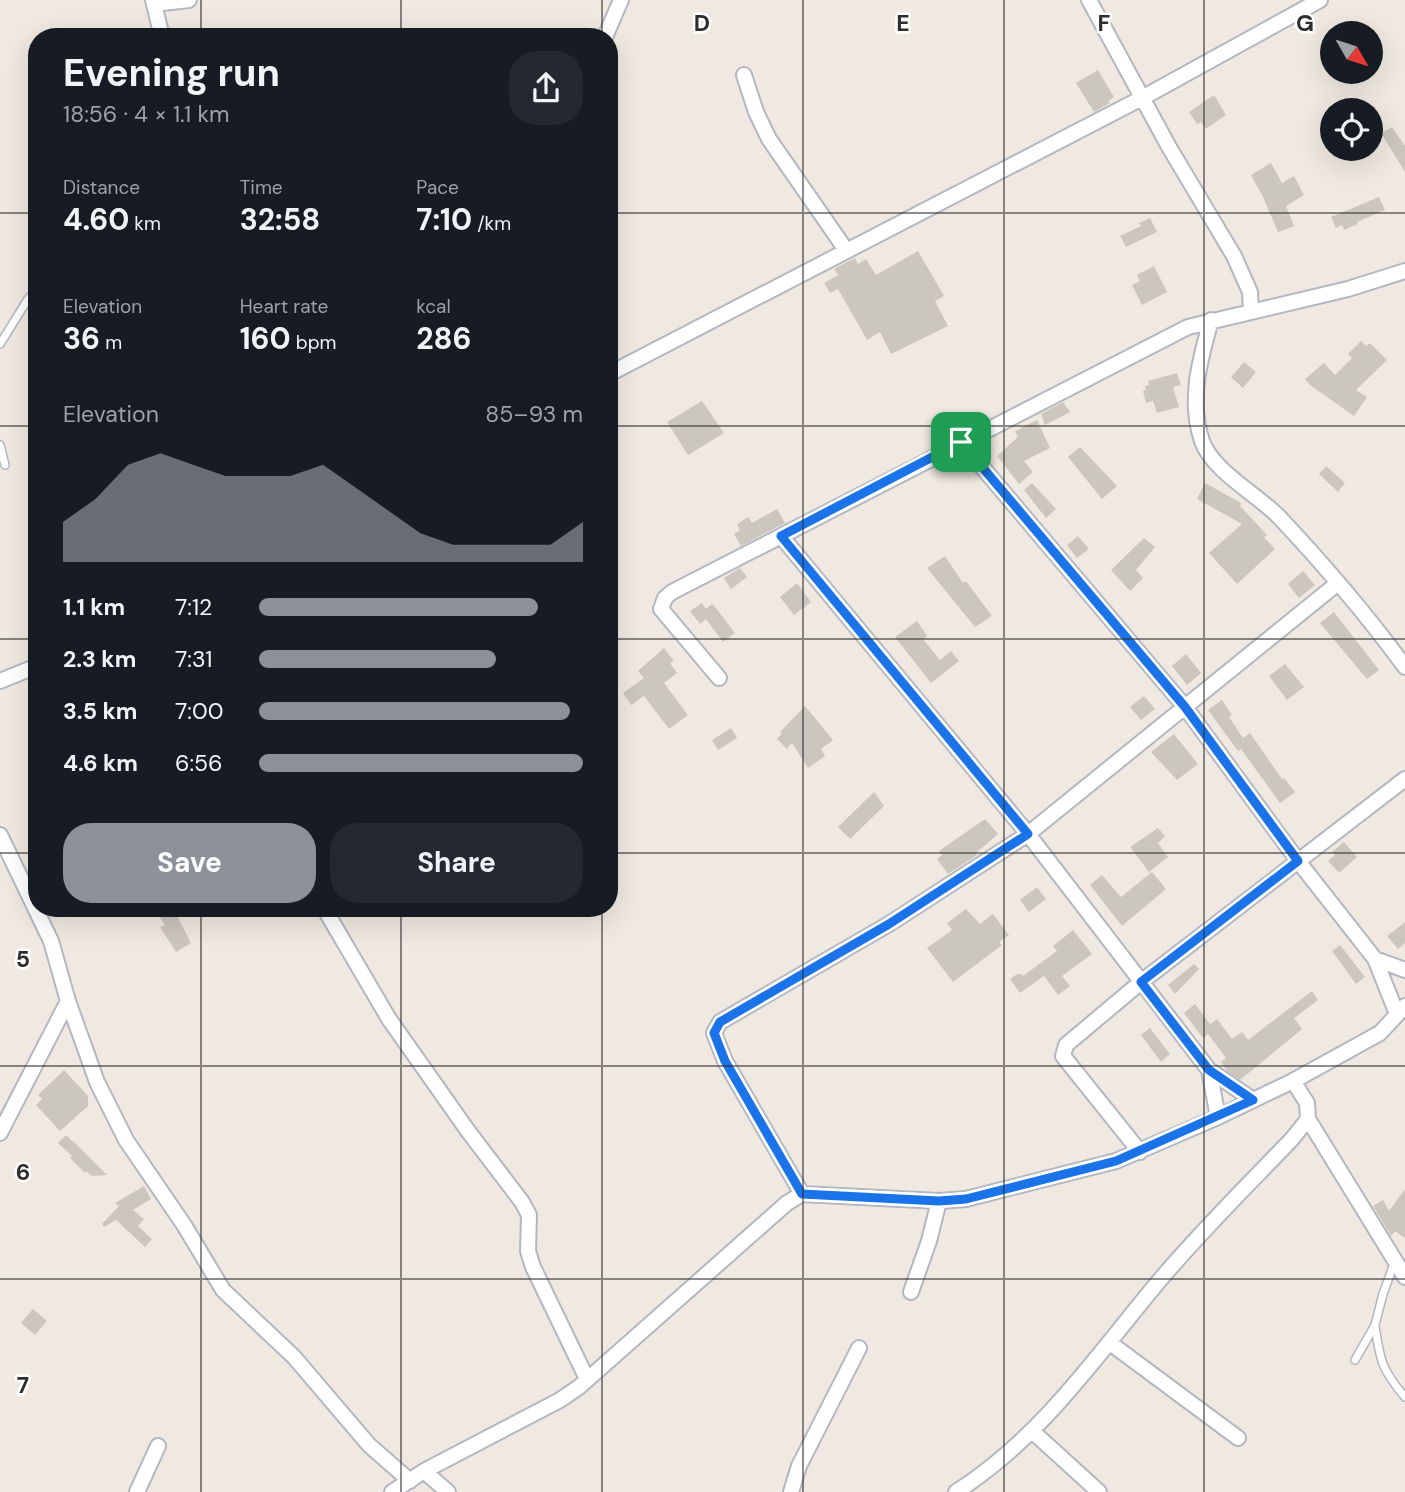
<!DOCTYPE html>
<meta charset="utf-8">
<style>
body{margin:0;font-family:"DM Sans",sans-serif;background:#242831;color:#f1f3f6;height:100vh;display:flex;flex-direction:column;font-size:26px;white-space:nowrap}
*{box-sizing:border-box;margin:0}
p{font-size:23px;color:#9ea1a6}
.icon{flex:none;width:38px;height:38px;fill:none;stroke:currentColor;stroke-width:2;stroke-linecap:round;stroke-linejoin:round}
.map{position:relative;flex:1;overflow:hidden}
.drawer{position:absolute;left:28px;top:28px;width:590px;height:889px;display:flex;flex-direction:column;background:#171b24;border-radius:28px;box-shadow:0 7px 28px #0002}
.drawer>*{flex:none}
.needle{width:46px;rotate:129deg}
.tools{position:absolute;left:1320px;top:21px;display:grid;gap:14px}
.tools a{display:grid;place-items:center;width:63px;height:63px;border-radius:50%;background:#171b24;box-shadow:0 7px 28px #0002;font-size:35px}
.pin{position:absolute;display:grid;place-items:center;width:60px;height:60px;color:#fff;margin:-30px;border-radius:14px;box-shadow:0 4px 10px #0006}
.round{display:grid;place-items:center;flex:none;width:74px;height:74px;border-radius:28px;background:#242831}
.head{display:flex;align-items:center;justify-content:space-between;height:119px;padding:0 35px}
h1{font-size:38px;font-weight:700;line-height:52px}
.figures{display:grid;grid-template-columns:repeat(3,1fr);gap:10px;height:119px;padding:7px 35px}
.figures div{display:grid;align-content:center}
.figures b{font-size:30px;font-weight:700}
.figures small{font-size:19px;font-weight:400}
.figures p{font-size:19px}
.chart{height:196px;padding:14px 35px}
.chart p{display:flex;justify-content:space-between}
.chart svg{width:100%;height:126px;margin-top:7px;fill:#8c9099;opacity:.7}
.cta{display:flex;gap:14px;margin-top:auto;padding:14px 35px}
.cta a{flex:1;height:80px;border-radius:28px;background:#8c9099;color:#fff;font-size:28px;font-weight:700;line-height:80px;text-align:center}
.cta a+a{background:#242831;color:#f1f3f6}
ul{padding:0 35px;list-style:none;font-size:23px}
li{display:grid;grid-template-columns:112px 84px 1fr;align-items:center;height:52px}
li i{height:18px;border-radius:9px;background:#8c9099}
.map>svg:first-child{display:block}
.building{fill:#cbc7bf}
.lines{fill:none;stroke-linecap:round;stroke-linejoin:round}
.service-casing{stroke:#b4b7c1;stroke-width:10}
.minor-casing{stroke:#b4b7c1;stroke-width:18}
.service{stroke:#fff;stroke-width:7}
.minor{stroke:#fff;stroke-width:14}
.route-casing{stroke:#fff;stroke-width:14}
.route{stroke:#1a73e8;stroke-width:9}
.grid{fill:none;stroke:#2e2e2e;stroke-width:2;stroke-opacity:0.55}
.grid-label{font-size:23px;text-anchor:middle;font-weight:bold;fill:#2e2e2e;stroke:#fff;stroke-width:5;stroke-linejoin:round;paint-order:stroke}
</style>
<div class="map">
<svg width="1405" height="1492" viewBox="0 0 1405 1492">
<rect width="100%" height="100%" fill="#efe9e1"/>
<path class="building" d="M 1098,70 L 1114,97 L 1108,101 L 1110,103 L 1094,112 L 1076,83 Z
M 1214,95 L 1226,115 L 1206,129 L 1201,122 L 1197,124 L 1189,112 Z
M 1392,127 L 1405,146 L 1405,172 L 1381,133 Z
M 1271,163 L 1282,183 L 1294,176 L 1304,195 L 1286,206 L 1294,226 L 1278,232 L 1263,197 L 1251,175 Z
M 1379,197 L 1385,210 L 1357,222 L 1358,224 L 1344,230 L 1342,225 L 1336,228 L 1331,217 Z
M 1150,218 L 1157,232 L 1126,247 L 1120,236 L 1141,226 L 1139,223 Z
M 918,251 L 944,296 L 935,301 L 948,326 L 891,354 L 880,332 L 867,340 L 838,289 L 830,293 L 824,283 L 838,275 L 834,269 L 855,258 L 858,264 L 866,259 L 876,275 Z
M 1154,266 L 1167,292 L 1142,305 L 1132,285 L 1140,281 L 1137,275 Z
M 1361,341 L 1366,346 L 1370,343 L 1387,360 L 1356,390 L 1367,397 L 1354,416 L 1310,385 L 1305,379 L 1324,363 L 1335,375 L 1352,358 L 1348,354 Z
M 1244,362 L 1256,372 L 1243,388 L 1231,377 Z
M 1177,373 L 1181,385 L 1173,387 L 1179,407 L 1157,413 L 1153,401 L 1146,403 L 1143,391 L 1146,390 L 1145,386 L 1149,385 L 1148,381 Z
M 702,401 L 724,433 L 688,455 L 667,422 Z
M 1063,402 L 1070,412 L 1045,425 L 1041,414 Z
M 1037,420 L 1050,448 L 1024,461 L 1033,472 L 1019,484 L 997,456 L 1018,437 L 1015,431 Z
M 1080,447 L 1117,486 L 1102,499 L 1068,457 Z
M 1326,466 L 1345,483 L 1338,492 L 1319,474 Z
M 1032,483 L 1056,509 L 1046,518 L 1024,490 Z
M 1205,483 L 1241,503 L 1240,506 L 1267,535 L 1265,537 L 1262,535 L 1275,549 L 1237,584 L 1209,553 L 1242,524 L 1197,499 Z
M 777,509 L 785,523 L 741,546 L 734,534 L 740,530 L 737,524 L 748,517 L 752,523 Z
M 1078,536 L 1089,549 L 1077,558 L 1067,545 Z
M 1144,538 L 1155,547 L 1136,570 L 1143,578 L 1130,591 L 1111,570 Z
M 945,556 L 963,583 L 966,581 L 992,616 L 975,627 L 927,568 Z
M 740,568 L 747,577 L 731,589 L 724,578 Z
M 1303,571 L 1315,585 L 1299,598 L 1288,584 Z
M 797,583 L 811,602 L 794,615 L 780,597 Z
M 702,603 L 706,609 L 712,604 L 716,608 L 735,633 L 723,642 L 706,619 L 700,624 L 690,611 Z
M 1334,612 L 1379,670 L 1367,679 L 1320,623 Z
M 917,621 L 927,636 L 923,639 L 940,660 L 951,651 L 959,661 L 931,683 L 895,637 Z
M 664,648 L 674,661 L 670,663 L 677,673 L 664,683 L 688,715 L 669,729 L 644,696 L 631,705 L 623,693 L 644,678 L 638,671 Z
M 1186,654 L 1201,673 L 1187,685 L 1172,666 Z
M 1285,664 L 1304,687 L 1287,700 L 1269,676 Z
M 1144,696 L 1155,709 L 1141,720 L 1130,707 Z
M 1222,700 L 1232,715 L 1229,717 L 1243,738 L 1250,733 L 1282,779 L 1284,778 L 1295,792 L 1280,803 L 1241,749 L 1238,751 L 1208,710 Z
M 805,706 L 833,740 L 821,749 L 825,756 L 808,768 L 792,743 L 787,749 L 777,739 L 782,733 L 780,732 Z
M 731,728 L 737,738 L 718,750 L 712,740 Z
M 1174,734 L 1198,764 L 1177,780 L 1151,752 Z
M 874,792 L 884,806 L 850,839 L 838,827 Z
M 985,819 L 998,834 L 976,853 L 977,855 L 948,874 L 937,859 L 942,855 L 939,851 Z
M 1158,828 L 1165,836 L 1158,843 L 1168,857 L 1149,872 L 1130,847 Z
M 1344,842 L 1357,857 L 1339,873 L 1328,861 L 1335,855 L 1332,852 Z
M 1152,872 L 1166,889 L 1122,926 L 1090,885 L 1102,875 L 1121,897 Z
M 1037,887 L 1046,899 L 1029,912 L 1020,900 Z
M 154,908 L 173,908 L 191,943 L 176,952 L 160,927 L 165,925 Z
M 966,909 L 980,924 L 993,914 L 1009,935 L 999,942 L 1002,945 L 953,982 L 927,948 L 952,930 L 947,923 Z
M 1405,922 L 1405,943 L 1398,949 L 1387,936 Z
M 1073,930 L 1092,954 L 1062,976 L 1070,986 L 1058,995 L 1044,976 L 1020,993 L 1010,979 L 1017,974 L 1021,974 L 1023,976 L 1057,951 L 1053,946 Z
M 1340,945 L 1365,977 L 1356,984 L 1332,951 Z
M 1194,964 L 1199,969 L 1175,994 L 1168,985 Z
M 1312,991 L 1318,1000 L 1294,1018 L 1302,1029 L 1240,1080 L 1227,1071 L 1221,1062 L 1226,1058 L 1208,1034 L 1203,1038 L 1184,1013 L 1195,1004 L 1210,1024 L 1217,1019 L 1232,1039 L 1242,1032 L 1248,1040 Z
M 1150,1028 L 1170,1054 L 1161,1062 L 1141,1035 Z
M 64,1070 L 88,1096 L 88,1106 L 60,1131 L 36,1105 L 42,1099 L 38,1095 Z
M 66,1135 L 80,1148 L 107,1175 L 92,1176 L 86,1171 L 85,1173 L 70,1158 L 72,1156 L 58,1143 Z
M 144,1186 L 151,1199 L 133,1210 L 144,1219 L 138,1226 L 152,1239 L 145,1247 L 116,1220 L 104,1227 L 102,1224 L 119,1206 L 115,1203 Z
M 1405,1189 L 1405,1238 L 1395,1231 L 1391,1236 L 1373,1206 L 1383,1200 L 1389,1211 Z
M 33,1309 L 47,1321 L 35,1335 L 21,1323 Z"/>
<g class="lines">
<defs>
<path id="service" d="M 0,344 L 28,299 L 37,289
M 0,445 L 5,465
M 1375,1326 C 1380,1361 1382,1370 1405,1397
M 1355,1360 L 1375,1325 L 1383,1294 L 1395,1261"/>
<path id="minor" d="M 153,0 L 162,37
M 1089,0 L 1169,147 L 1234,256 L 1250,292 L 1251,312
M 154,4 L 189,0
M 605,37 L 621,0
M 744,75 L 756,112 L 769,139 L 846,250
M 1211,320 C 1200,360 1188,400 1202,441 C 1213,472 1259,495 1281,519 C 1325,566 1367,615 1405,667
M 609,374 L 1142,98 L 1320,0
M 961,442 L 1185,707 L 1298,861 L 1375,959 L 1397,1014
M 781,536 L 1028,834 L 1209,1070 L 1253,1100
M 719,678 L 661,609 L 665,598 L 672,592 L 1188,327 L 1348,289 L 1405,271
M 0,681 L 37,666
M 0,835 L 51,941 L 68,1001 L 97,1082 L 126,1140 L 184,1225 L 223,1290 L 294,1357 L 369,1445 L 410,1481
M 324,908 L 389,1019 L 468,1131 L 522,1202 L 529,1215 L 528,1251 L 533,1267 L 587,1379
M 1375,959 L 1405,970
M 1209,1070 L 1218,1117
M 1308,1119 L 1405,1277
M 0,1133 L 68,1001
M 1140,1152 L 1063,1056 L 1066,1045 L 1141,982 L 1405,779
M 802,1194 L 725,1061 L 714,1033 L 720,1022 L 889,924 L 1028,834 L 1338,583
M 911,1292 L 929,1241 L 939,1201
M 1110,1343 L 1238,1438
M 1032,1431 L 1099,1492
M 424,1471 L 448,1492
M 137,1492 L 158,1446
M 392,1492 L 424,1471 L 560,1400 L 579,1387 L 787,1203 L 802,1194 L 939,1201 L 966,1199 L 1116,1161 L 1218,1117 L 1293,1081 L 1380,1033 L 1405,1006
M 791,1492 L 799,1466 L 859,1348
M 956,1492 C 1040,1438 1092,1362 1154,1287 C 1197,1235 1246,1187 1292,1139 L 1308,1119 L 1307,1103 L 1293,1081"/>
</defs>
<use href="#service" class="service-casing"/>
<use href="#minor" class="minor-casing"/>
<use href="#service" class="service"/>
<use href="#minor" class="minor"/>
</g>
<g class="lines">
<defs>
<path id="route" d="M 961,442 L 1185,707 L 1298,861 L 1141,982 L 1209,1070 L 1253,1100 L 1116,1161 L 966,1199 L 939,1201 L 802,1194 L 725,1061 L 714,1033 L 720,1022 L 889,924 L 1028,834 L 781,536 Z"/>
</defs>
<use href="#route" class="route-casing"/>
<use href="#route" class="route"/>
</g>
<path class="grid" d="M 201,0 L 201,37M 401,0 L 401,37M 602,0 L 602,37M 803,0 L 803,1492M 1004,0 L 1004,1492M 1204,0 L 1204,1492M 0,213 L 37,213M 609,213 L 1405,213M 0,426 L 37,426M 609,426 L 1405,426M 0,639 L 37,639M 609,639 L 1405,639M 0,853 L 37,853M 609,853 L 1405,853M 201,908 L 201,1492M 401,908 L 401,1492M 602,908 L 602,1492M 0,1066 L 1405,1066M 0,1279 L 1405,1279"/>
<g class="grid-label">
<text x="702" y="31">D</text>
<text x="903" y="31">E</text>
<text x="1104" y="31">F</text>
<text x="1305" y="31">G</text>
<text x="23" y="967">5</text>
<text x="23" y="1180">6</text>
<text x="23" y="1393">7</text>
</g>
</svg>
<div class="tools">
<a><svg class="needle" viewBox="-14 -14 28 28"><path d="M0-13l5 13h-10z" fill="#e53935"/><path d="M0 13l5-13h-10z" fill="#9ea1a6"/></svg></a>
<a><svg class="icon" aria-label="locate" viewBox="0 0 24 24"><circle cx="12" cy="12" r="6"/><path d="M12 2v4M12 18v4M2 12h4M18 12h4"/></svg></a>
</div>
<div class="pin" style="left:961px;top:442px;background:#1e9e55"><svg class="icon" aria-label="arrive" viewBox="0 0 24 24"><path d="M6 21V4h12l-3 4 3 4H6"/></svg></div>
<section class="drawer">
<div class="head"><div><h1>Evening run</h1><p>18:56 · 4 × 1.1 km</p></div><a class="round"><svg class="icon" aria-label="share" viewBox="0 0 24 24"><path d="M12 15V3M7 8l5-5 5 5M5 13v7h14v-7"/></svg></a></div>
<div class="figures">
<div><p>Distance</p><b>4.60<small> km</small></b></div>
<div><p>Time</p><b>32:58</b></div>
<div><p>Pace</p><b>7:10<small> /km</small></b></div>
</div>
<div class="figures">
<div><p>Elevation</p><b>36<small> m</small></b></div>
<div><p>Heart rate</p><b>160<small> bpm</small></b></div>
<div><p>kcal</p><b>286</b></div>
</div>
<div class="chart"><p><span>Elevation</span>85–93 m</p>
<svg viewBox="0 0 160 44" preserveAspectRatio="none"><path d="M0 44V30L10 22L20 10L30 6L40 10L50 14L60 14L70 14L80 10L90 18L100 26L110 34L120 38L130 38L140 38L150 38L160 30V44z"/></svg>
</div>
<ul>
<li><b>1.1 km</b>7:12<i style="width:86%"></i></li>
<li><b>2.3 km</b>7:31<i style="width:73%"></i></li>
<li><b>3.5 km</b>7:00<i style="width:96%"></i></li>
<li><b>4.6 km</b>6:56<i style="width:100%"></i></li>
</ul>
<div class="cta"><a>Save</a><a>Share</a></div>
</section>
</div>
